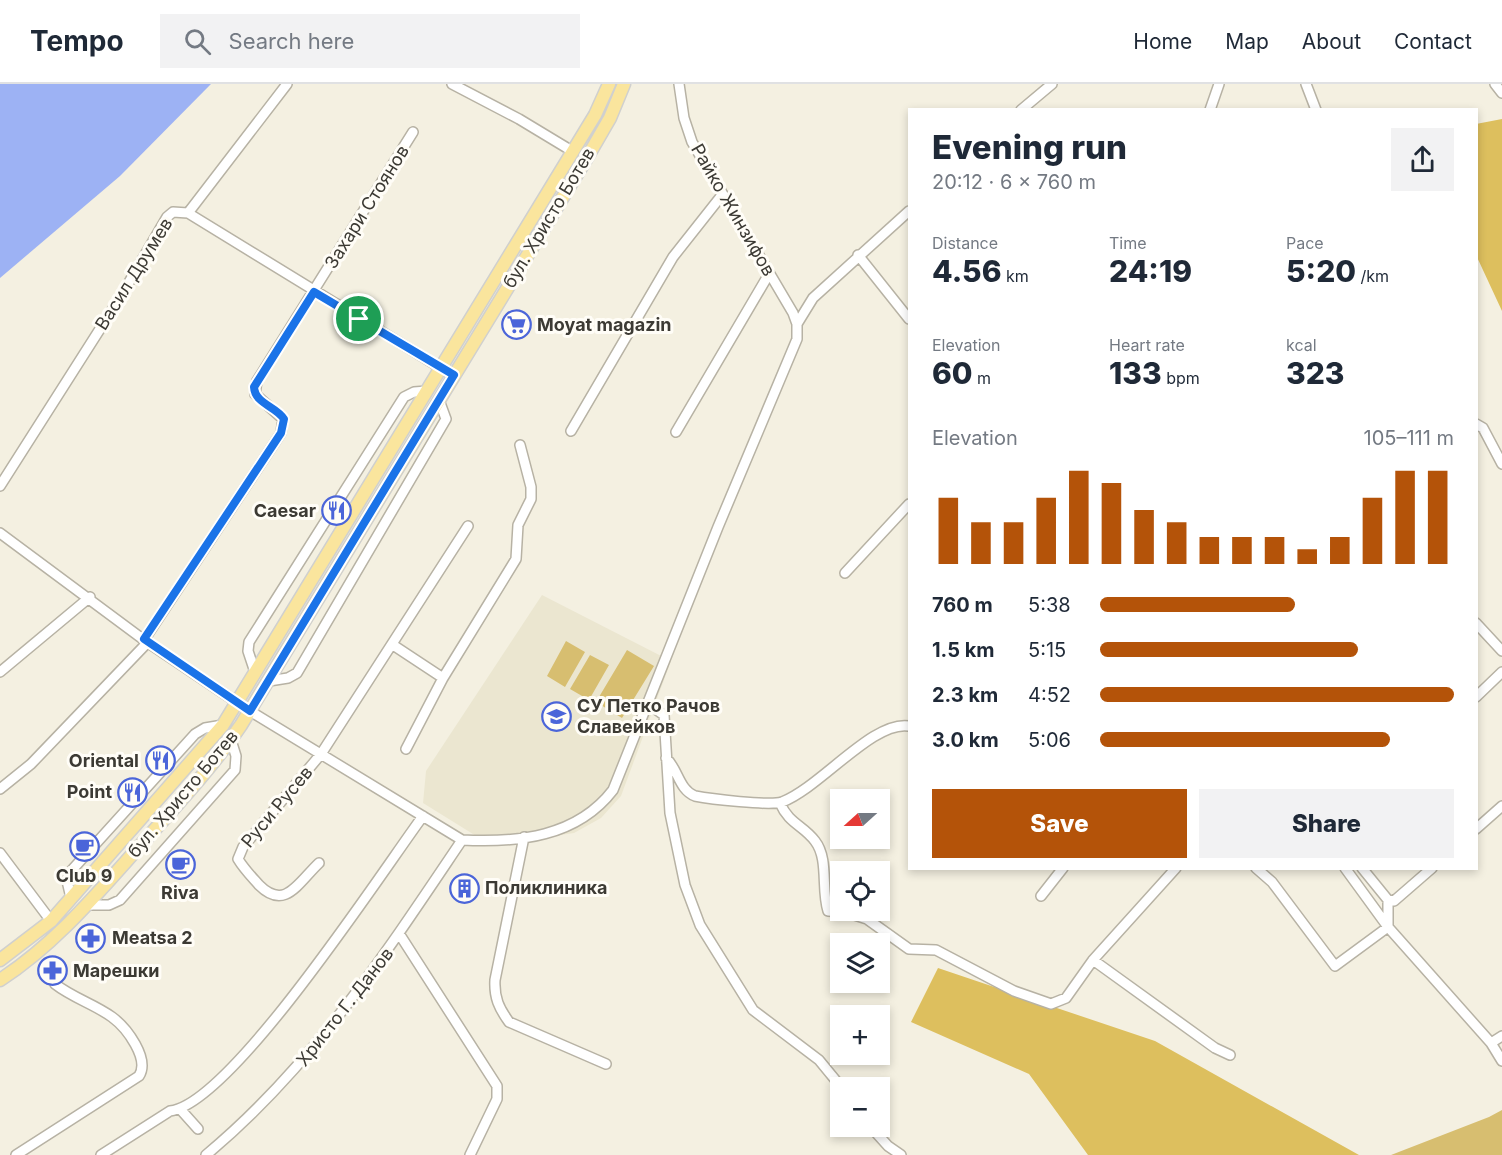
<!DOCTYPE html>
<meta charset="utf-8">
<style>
body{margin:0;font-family:Inter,sans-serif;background:#f2f2f3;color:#1f2937;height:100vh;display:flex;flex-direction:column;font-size:22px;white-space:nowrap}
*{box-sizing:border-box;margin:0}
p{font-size:20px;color:#747a83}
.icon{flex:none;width:33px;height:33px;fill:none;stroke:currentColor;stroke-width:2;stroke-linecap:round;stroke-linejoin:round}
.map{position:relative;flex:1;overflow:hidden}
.drawer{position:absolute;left:908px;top:24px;width:570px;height:762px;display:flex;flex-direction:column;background:#fff;border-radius:0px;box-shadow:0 3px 9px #0003}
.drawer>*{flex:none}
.needle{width:39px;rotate:249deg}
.controls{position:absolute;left:830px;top:705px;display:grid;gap:12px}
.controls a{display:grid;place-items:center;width:60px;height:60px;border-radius:0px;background:#fff;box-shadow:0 3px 9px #0003;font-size:30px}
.pin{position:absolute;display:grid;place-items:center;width:51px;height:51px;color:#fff;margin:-26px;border:3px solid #fff;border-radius:50%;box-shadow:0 2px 6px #0007}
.round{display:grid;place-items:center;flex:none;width:63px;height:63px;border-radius:0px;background:#f2f2f3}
.head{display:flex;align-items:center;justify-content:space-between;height:102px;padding:0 24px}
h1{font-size:33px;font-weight:800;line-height:45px}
.figures{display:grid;grid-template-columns:repeat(3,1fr);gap:9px;height:102px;padding:6px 24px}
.figures div{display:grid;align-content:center}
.figures b{font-size:30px;font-weight:800}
.figures small{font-size:16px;font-weight:400}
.figures p{font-size:16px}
.chart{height:168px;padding:12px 24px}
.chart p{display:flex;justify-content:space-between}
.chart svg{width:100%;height:108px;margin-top:6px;stroke:#b45309;stroke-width:6}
.cta{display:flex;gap:12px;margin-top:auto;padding:12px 24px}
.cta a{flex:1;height:69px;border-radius:0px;background:#b45309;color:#fff;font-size:24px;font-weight:800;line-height:69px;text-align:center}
.cta a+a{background:#f2f2f3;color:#1f2937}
ul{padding:0 24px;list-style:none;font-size:20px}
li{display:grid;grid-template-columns:96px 72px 1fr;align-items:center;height:45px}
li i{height:15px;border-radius:8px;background:#b45309}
header{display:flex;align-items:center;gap:36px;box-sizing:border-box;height:84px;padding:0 30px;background:#fff;border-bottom:2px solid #e0e1e3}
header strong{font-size:28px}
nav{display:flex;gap:33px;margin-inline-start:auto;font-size:21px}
.search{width:420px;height:54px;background:#f2f2f3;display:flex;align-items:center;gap:15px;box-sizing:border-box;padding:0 21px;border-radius:0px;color:#747a83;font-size:22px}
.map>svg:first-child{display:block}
.built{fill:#ebe6d0}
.green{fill:#d7be70}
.forest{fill:#ddbf5e}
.water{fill:#9db2f4}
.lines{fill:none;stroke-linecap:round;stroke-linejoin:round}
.minor-casing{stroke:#b7b2a4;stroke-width:12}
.major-casing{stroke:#d0d0ce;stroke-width:15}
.minor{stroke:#fff;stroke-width:9}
.major{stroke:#fae59d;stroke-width:12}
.route-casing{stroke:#fff;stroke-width:12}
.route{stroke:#1a73e8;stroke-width:8}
.labels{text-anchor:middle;stroke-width:6;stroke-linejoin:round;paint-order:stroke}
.street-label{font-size:18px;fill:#3c3a34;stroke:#fffdf7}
.poi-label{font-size:18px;font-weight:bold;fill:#3c3a34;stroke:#fffdf7;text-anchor:start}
</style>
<header>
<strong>Tempo</strong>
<div class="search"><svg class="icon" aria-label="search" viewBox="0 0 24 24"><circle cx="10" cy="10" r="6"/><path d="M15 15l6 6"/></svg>Search here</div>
<nav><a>Home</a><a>Map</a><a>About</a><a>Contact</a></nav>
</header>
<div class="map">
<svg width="1502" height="1071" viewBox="0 0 1502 1071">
<rect width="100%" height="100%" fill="#f4f0e1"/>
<path class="built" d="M 542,511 L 671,577 L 621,712 L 601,734 L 574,749 L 527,756 L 481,755 L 423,719 L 426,687 Z"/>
<path class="green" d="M 566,557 L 585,568 L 565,603 L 547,592 Z
M 627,566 L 654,582 L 622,634 L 596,618 Z
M 590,571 L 609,581 L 589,616 L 570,605 Z
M 1502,1026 L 1502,1071 L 1391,1071 L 1489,1033 Z"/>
<path class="forest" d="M 1502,35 L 1502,227 L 1476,171 L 1476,40 Z
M 938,884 L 1155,957 L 1359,1071 L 1088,1071 L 1029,990 L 911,938 Z"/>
<path class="water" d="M 0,0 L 211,0 L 120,92 L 0,194 Z"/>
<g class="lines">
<defs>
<path id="minor" d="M 452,0 L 519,35 L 572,67
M 1306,0 L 1316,26
M 1495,0 L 1502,9
M 1021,26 L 1052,0
M 1210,26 L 1219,0
M 188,129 L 454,292
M 858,171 L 909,235
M 797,240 L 813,214 L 909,127
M 1476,340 L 1483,344 L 1502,380
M 571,347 L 673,173 L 722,111
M 676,348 L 769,190
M 0,402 L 121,212 L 167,133 L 173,128 L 188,129 L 287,0
M 0,449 L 144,556 L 250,627 L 462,756 C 518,759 577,753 613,706 L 718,443 L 797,255 L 797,240 L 793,229 L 692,58 L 684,34 L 679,0
M 845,489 L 909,420
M 1476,539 L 1502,567
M 144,556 L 281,349 L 283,335 L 255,310 L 257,297 L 413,48
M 393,561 L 443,594
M 0,588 L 90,513
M 255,588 L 248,567 L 249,558 L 404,313 L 414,308 L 427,307
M 269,597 L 288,594 L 297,589 L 446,335 L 439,316
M 1476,613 L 1502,588
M 647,619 L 664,631 L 670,729 L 685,801 L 700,841 L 753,926 L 819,976 L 842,1004
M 406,665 L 443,594 L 516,475 L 518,441 L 531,415 L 531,403 L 520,361
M 666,674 C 678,685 679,706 695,712 C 710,715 770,722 782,718 C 821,703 873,636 909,642
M 0,705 L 31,680 L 148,558
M 780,719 C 789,740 803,741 815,757 C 829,775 821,805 828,827 L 845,828 L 867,835 L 909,865 L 936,866 L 1014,907 L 1051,920 L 1066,914 L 1093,876 L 1176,784
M 1476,745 L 1502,722
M 524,753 L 495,896 C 494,914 499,924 509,938 L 606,980
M 0,769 L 51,837
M 319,779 C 298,799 285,827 259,801 C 251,792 244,785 238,775 L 243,763 L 321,670 L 468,442
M 1256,784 L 1272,798 L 1335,882 L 1388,843 L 1345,784
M 1362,784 L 1388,816 L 1394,817 L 1432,784
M 1041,812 L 1063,784
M 71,814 L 67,797 L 71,787 L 195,650 L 205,644 L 223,641
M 1388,816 L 1388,843 L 1491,959 L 1502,977
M 86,821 L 109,821 L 120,816 L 235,686 L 236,672 L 231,656
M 400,851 L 497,1002 L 497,1015 L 470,1071
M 1093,876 L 1215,964 L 1230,971
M 1491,959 L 1502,952
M 181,1026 L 198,1045
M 870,1042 L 888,1062 L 901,1071
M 16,1071 L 139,992 C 150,975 127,944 112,933 C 94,920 73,914 55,900
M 101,1071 L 170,1027 C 231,1020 381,789 423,732
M 206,1071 C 313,982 385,870 462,756"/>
<path id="major" d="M 0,876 L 51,837 L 223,641 L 595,31 L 609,0
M 0,896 C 54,861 96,811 138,764 C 174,724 211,685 241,641 L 588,72 L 610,34 L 624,0"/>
</defs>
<use href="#minor" class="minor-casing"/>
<use href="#major" class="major-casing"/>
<use href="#minor" class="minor"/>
<use href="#major" class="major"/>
</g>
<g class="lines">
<defs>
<path id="route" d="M 314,208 L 454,291 L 250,627 L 144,555 L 281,349 L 284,335 C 276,322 255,320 254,303 Z"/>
</defs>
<use href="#route" class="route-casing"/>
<use href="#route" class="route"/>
</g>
<defs>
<symbol id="supermarket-ring" viewBox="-11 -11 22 22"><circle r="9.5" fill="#fffdf7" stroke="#4b65d9" stroke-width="1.5"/><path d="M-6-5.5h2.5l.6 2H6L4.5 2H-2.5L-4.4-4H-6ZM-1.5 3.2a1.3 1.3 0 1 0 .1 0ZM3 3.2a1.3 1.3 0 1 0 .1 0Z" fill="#4b65d9"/></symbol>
<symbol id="restaurant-ring" viewBox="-11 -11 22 22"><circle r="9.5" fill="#fffdf7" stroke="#4b65d9" stroke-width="1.5"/><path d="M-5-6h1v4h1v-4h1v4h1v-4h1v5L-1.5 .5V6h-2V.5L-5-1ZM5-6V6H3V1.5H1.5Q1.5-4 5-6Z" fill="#4b65d9"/></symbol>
<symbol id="school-ring" viewBox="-11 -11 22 22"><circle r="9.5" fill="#fffdf7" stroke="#4b65d9" stroke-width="1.5"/><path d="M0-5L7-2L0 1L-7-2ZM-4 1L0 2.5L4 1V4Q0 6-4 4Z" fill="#4b65d9"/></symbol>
<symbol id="cafe-ring" viewBox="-11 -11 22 22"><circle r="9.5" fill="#fffdf7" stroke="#4b65d9" stroke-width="1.5"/><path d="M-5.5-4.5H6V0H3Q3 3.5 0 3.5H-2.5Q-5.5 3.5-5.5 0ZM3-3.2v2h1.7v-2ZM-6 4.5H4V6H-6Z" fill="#4b65d9"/></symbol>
<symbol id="building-ring" viewBox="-11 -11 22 22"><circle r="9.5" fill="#fffdf7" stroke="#4b65d9" stroke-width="1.5"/><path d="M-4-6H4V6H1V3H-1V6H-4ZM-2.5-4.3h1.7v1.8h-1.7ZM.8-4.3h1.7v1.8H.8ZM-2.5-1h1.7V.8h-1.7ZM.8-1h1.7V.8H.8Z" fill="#4b65d9"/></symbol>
<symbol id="pharmacy-ring" viewBox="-11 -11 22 22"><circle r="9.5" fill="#fffdf7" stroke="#4b65d9" stroke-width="1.5"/><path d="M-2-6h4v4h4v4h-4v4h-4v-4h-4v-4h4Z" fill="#4b65d9"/></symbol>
</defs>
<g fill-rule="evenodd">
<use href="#supermarket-ring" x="500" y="224" width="33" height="33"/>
<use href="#restaurant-ring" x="320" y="410" width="33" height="33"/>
<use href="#school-ring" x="540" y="616" width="33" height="33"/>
<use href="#restaurant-ring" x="144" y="660" width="33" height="33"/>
<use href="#restaurant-ring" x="116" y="692" width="33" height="33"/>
<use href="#cafe-ring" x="68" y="746" width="33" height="33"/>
<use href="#cafe-ring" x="164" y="764" width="33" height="33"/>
<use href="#building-ring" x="448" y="788" width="33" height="33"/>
<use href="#pharmacy-ring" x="74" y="838" width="33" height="33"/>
<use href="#pharmacy-ring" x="36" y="870" width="33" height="33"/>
</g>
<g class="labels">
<g class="street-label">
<text transform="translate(367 123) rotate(-58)" y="6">Захари Стоянов</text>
<text transform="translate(733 126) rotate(60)" y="6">Райко Жинзифов</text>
<text transform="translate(549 134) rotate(-59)" y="6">бул. Христо Ботев</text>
<text transform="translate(134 190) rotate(-58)" y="6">Васил Друмев</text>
<text transform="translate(183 710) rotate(-50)" y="6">бул. Христо Ботев</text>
<text transform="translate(277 723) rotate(-50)" y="6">Руси Русев</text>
<text transform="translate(345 923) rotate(-52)" y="6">Христо Г. Данов</text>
</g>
<g class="poi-label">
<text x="537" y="247">Moyat magazin</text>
<text x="316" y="433" text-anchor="end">Caesar</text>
<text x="577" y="628">СУ Петко Рачов<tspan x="577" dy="21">Славейков</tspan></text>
<text x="139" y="683" text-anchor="end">Oriental</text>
<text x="112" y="714" text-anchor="end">Point</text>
<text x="84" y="798" text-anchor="middle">Club 9</text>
<text x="485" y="810">Поликлиника</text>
<text x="180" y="815" text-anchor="middle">Riva</text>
<text x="112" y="860">Meatsa 2</text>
<text x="73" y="893">Марешки</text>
</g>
</g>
</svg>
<div class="controls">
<a><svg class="needle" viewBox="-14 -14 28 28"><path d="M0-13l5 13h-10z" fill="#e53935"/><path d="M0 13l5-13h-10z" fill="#747a83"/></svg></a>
<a><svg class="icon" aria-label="locate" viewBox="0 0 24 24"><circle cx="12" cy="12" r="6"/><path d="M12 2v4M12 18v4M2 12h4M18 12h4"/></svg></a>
<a><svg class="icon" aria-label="layers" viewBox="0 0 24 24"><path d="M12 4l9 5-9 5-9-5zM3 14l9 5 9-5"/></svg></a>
<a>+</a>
<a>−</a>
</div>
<div class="pin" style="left:359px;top:235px;background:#1e9e55"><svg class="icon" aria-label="arrive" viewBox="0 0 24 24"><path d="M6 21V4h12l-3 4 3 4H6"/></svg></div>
<section class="drawer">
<div class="head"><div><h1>Evening run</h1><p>20:12 · 6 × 760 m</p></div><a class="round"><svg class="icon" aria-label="share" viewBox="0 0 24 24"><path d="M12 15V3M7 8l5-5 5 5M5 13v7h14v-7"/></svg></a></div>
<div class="figures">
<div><p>Distance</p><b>4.56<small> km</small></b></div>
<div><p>Time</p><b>24:19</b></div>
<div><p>Pace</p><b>5:20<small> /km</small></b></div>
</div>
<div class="figures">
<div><p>Elevation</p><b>60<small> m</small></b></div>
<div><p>Heart rate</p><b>133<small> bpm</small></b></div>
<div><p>kcal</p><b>323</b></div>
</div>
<div class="chart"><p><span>Elevation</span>105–111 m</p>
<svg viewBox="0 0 160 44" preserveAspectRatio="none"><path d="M5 44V17M15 44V27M25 44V27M35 44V17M45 44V6M55 44V11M65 44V22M75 44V27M85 44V33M95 44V33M105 44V33M115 44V38M125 44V33M135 44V17M145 44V6M155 44V6"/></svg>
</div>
<ul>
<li><b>760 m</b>5:38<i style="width:55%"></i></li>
<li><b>1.5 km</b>5:15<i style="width:73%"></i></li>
<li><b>2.3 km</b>4:52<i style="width:100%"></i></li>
<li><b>3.0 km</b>5:06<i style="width:82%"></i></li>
</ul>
<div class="cta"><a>Save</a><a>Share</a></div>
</section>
</div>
